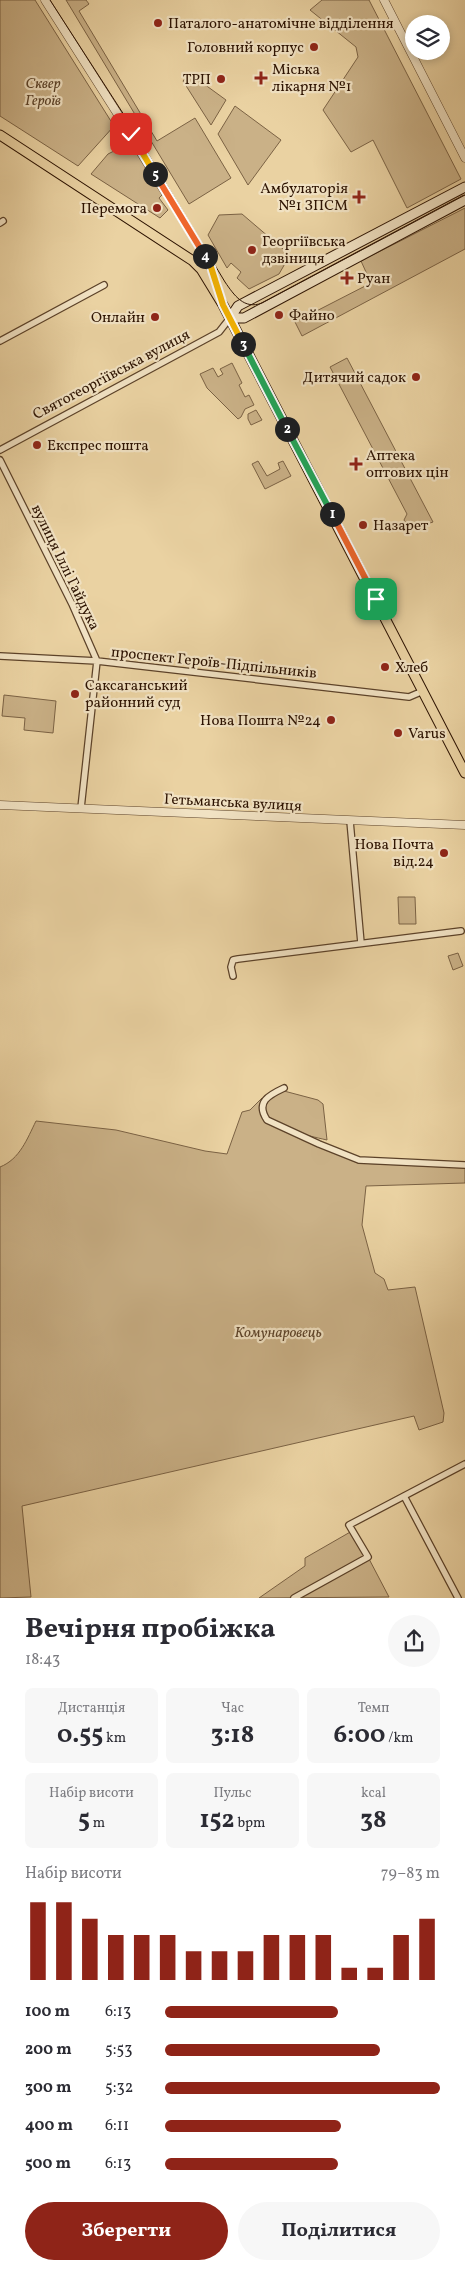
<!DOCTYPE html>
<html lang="uk">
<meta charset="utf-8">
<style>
body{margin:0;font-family:Vollkorn,serif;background:#f7f7f7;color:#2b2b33;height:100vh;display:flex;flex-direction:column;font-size:19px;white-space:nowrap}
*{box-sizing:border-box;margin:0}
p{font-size:16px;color:#7c7c81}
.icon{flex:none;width:28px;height:28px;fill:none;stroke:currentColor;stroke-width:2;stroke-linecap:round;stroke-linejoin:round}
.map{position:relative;height:1598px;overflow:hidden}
.drawer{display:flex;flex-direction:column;background:#fff;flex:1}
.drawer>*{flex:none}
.fabs{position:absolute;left:405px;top:15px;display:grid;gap:10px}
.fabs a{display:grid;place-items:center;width:45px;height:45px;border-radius:50%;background:#fff;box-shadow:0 2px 8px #0003;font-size:25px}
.pin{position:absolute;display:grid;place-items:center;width:42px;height:42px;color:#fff;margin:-21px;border-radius:10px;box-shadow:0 2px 8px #0006}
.km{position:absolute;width:25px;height:25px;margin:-12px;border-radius:50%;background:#222;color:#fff;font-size:14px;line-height:25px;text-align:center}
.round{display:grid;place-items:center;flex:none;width:52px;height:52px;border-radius:26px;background:#f7f7f7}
.summary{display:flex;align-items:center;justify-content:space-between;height:85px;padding:0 25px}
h1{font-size:28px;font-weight:700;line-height:38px}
.stats{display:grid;grid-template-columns:repeat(3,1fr);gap:8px;height:85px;padding:5px 25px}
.stats div{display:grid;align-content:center;border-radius:8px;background:#f7f7f7;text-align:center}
.stats b{font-size:25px;font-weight:700}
.stats small{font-size:14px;font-weight:400}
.stats p{font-size:14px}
.chart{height:140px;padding:10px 25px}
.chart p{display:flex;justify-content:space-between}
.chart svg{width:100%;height:90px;margin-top:5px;stroke:#8f2418;stroke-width:6}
.primary-button{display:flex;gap:10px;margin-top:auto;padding:10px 25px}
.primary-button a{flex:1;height:58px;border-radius:30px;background:#8f2418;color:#fff;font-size:20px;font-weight:700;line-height:58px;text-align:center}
.primary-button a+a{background:#f7f7f7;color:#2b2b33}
ul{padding:0 25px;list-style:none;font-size:16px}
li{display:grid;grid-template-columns:80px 60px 1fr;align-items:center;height:38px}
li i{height:12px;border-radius:6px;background:#8f2418}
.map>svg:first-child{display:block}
.green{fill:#cab187;stroke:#7b6244}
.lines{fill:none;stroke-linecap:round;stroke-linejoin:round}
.minor-casing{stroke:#5c4229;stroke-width:8}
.tertiary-casing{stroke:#5c4229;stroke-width:9}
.secondary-casing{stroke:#2c1201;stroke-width:11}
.primary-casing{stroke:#2c1201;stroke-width:11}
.minor{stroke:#f1e2c3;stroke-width:5.5}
.tertiary{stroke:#f1e2c3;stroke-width:8}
.secondary{stroke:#f1e2c3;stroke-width:9}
.primary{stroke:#ead2a2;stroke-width:9}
.tram{stroke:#2c1201;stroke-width:1}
.split-1-casing{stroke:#fff;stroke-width:10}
.split-2-casing{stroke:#fff;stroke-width:10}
.split-3-casing{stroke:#fff;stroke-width:10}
.split-4-casing{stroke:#fff;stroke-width:10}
.split-5-casing{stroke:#fff;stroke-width:10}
.split-6-casing{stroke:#fff;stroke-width:10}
.split-1{stroke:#f0652b;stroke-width:6}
.split-2{stroke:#22a559;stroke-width:6}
.split-3{stroke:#22a559;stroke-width:6}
.split-4{stroke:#f5b400;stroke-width:6}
.split-5{stroke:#f0652b;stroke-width:6}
.split-6{stroke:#f5b400;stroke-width:6}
.poi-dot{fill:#8f2418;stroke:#f1e2c3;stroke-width:2}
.labels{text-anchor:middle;stroke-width:4.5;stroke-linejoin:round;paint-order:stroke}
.poi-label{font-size:15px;fill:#2c1201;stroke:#f1e2c3;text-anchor:start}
.park-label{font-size:15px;font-style:italic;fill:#5b4229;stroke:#f1e2c3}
.street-label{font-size:15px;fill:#2c1201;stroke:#f1e2c3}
</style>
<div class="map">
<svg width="465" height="1598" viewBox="0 0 465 1598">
<rect width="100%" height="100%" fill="#ead2a2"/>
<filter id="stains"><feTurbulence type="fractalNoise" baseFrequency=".004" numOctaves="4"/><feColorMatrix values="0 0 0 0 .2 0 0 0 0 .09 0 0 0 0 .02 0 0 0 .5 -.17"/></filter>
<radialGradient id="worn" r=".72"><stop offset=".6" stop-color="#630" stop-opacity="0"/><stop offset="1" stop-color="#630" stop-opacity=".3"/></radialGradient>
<path class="green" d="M 0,0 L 35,0 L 114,126 L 78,166 L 0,116 Z
M 66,0 L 86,0 L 89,4 L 79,11 L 157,141 L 195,118 L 231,178 L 189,204 Z
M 322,0 L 369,0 L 461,179 L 407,208 L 373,140 L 351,152 L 323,110 L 358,57 L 356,47 L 310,10 Z
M 188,75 L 193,76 L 226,100 L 211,125 L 183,81 Z
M 235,106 L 281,140 L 248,185 L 218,134 Z
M 130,143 L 162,195 L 159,198 L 168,210 L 160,218 L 91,174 L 108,154 Z
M 465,208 L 465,249 L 302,336 L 295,322 L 371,283 L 361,261 Z
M 242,214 L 290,255 L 279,274 L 249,289 L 237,278 L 241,272 L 231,263 L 227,268 L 208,235 L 219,215 Z
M 347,358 L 433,522 L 410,530 L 404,520 L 407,514 L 330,367 Z
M 232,363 L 242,383 L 239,385 L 245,397 L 249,395 L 254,405 L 245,409 L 241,417 L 238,419 L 207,388 L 200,374 L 213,368 L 218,377 L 223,374 L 220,369 Z
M 256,410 L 262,420 L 251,425 L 248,419 L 248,414 Z
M 258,461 L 267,476 L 280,469 L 278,463 L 283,461 L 291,476 L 265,489 L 252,464 Z
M 4,695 L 56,701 L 53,733 L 24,730 L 25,718 L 2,716 Z
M 398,897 L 415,897 L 416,924 L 399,924 Z
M 458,953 L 463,966 L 453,970 L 448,956 Z
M 284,1091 L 318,1100 L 323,1104 L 327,1140 C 305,1135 280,1130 264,1112 C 265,1101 274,1095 284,1091 Z
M 262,1098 C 258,1108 259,1113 265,1122 L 358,1163 L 465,1168 L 465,1183 L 366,1186 L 362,1225 L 375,1273 L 384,1279 L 388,1290 L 415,1287 L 444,1413 L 443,1422 L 419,1430 L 414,1416 L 22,1506 L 31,1597 L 0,1598 L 0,1167 C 20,1159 27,1139 36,1121 L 116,1130 L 205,1151 L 227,1154 L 242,1112 L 250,1110 Z
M 352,1531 L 368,1557 L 389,1597 L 259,1598 L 305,1566 L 305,1558 Z"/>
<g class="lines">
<defs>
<path id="minor" d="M 0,223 L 3,221
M 0,341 L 104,285
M 0,450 L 219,332 L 230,318
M 0,460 L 72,604 L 97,661 L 81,808
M 0,656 L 97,661 L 409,697 L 423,691
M 350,821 L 361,943
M 233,976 L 231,967 L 233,960 L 238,959 L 461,931
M 284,1088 C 269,1095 255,1102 267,1120 L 319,1144 L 359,1160 L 465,1165
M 404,1496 L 458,1598
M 294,1598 L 368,1557 L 349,1525 L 465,1464"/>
<path id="tertiary" d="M 45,0 L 131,135 L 210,264 L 220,296
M 384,0 L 465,158
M 0,805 L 465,825"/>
<path id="secondary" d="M 230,318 L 238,306 L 465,187
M 230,318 L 244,318 L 465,200"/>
<path id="primary" d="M 0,135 L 193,261 L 201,269 L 223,305 L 465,773"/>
</defs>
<use href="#minor" class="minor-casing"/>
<use href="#tertiary" class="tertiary-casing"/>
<use href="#secondary" class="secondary-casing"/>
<use href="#primary" class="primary-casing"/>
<use href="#minor" class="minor"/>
<use href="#tertiary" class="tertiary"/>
<use href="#secondary" class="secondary"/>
<use href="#primary" class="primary"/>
<path class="tram" d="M 50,0 L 135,132 L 225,282 C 234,295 244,310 262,303 L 465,195"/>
</g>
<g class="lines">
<defs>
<path id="split-1" d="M 332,514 L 376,599"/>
<path id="split-2" d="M 287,429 L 332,514"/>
<path id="split-3" d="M 243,344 L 287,429"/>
<path id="split-4" d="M 205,256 L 210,264 L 223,305 L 243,344"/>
<path id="split-5" d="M 155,174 L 205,256"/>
<path id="split-6" d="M 131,134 L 155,174"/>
</defs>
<use href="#split-1" class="split-1-casing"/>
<use href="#split-2" class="split-2-casing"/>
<use href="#split-3" class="split-3-casing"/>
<use href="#split-4" class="split-4-casing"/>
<use href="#split-5" class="split-5-casing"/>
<use href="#split-6" class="split-6-casing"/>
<use href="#split-1" class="split-1"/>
<use href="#split-2" class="split-2"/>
<use href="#split-3" class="split-3"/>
<use href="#split-4" class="split-4"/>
<use href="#split-5" class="split-5"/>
<use href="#split-6" class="split-6"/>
</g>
<g class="poi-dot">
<circle cx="158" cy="23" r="5"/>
<circle cx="314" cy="47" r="5"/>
<path d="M258.5 70.5h5v5h5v5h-5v5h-5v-5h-5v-5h5z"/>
<circle cx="221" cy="79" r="5"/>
<path d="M356.5 189.5h5v5h5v5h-5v5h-5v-5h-5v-5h5z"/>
<circle cx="157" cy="208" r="5"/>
<circle cx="252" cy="250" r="5"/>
<path d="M344.5 270.5h5v5h5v5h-5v5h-5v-5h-5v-5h5z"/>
<circle cx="279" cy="315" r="5"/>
<circle cx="155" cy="317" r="5"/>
<circle cx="416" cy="377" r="5"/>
<circle cx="37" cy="445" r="5"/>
<path d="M353.5 456.5h5v5h5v5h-5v5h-5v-5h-5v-5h5z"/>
<circle cx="363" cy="525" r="5"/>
<circle cx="385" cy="667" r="5"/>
<circle cx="75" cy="694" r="5"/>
<circle cx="331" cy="720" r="5"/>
<circle cx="398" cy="733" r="5"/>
<circle cx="444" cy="853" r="5"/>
</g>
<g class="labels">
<g class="poi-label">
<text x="168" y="28">Паталого-анатомічне відділення</text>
<text x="304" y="52" text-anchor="end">Головний корпус</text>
<text x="272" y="74">Міська<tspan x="272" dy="17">лікарня №1</tspan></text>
<text x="211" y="84" text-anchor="end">ТРП</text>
<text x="348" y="193" text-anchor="end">Амбулаторія<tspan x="348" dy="17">№1 ЗПСМ</tspan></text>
<text x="147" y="213" text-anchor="end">Перемога</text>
<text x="262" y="246">Георгіївська<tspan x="262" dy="17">дзвіниця</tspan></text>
<text x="357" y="283">Руан</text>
<text x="289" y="320">Файно</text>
<text x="145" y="322" text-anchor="end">Онлайн</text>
<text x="406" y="382" text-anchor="end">Дитячий садок</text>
<text x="47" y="450">Експрес пошта</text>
<text x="366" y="460">Аптека<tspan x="366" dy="17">оптових цін</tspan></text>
<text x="373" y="530">Назарет</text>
<text x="395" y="672">Хлеб</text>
<text x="85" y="690">Саксаганський<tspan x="85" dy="17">районний суд</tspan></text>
<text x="321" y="725" text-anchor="end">Нова Пошта №24</text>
<text x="408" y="738">Varus</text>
<text x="434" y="849" text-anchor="end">Нова Почта<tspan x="434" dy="17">від.24</tspan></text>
</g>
<g class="park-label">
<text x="43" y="88">Сквер<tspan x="43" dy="17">Героїв</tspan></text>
<text x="278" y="1337">Комунаровець</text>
</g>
<g class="street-label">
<text transform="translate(111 374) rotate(-28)" y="5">Святогеоргіївська вулиця</text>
<text transform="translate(66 567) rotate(64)" y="5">вулиця Іллі Гайдука</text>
<text transform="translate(214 662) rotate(6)" y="5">проспект Героїв-Підпільників</text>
<text transform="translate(233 802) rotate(3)" y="5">Гетьманська вулиця</text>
</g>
</g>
<rect width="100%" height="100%" filter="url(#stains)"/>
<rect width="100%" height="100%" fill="url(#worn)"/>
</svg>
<div class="fabs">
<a><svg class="icon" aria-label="layers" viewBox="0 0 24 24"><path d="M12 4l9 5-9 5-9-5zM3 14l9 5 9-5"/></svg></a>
</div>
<div class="pin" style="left:376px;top:599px;background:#1e9e55"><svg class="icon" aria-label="arrive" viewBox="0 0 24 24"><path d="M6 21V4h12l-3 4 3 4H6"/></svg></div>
<div class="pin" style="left:131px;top:134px;background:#d93025"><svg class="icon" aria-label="check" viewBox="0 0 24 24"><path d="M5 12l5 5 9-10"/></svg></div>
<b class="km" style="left:332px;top:514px">1</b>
<b class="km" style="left:287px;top:429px">2</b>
<b class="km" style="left:243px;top:344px">3</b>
<b class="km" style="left:205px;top:256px">4</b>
<b class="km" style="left:155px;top:174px">5</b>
</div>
<section class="drawer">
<div class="summary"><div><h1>Вечірня пробіжка</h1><p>18:43</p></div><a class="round"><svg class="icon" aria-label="share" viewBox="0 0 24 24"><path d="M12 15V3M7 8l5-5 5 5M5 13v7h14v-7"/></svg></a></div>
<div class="stats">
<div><p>Дистанція</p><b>0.55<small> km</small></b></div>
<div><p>Час</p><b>3:18</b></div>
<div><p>Темп</p><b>6:00<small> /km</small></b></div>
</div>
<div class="stats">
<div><p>Набір висоти</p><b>5<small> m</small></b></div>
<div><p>Пульс</p><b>152<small> bpm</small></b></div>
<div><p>kcal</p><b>38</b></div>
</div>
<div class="chart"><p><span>Набір висоти</span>79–83 m</p>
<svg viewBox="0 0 160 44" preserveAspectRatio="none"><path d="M5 44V6M15 44V6M25 44V14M35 44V22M45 44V22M55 44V22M65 44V30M75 44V30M85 44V30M95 44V22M105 44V22M115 44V22M125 44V38M135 44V38M145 44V22M155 44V14"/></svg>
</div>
<ul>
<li><b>100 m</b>6:13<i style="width:63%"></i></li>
<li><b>200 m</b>5:53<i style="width:78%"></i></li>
<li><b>300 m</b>5:32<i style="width:100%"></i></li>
<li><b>400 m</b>6:11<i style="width:64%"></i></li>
<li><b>500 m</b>6:13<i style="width:63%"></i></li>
</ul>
<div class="primary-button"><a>Зберегти</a><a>Поділитися</a></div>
</section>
